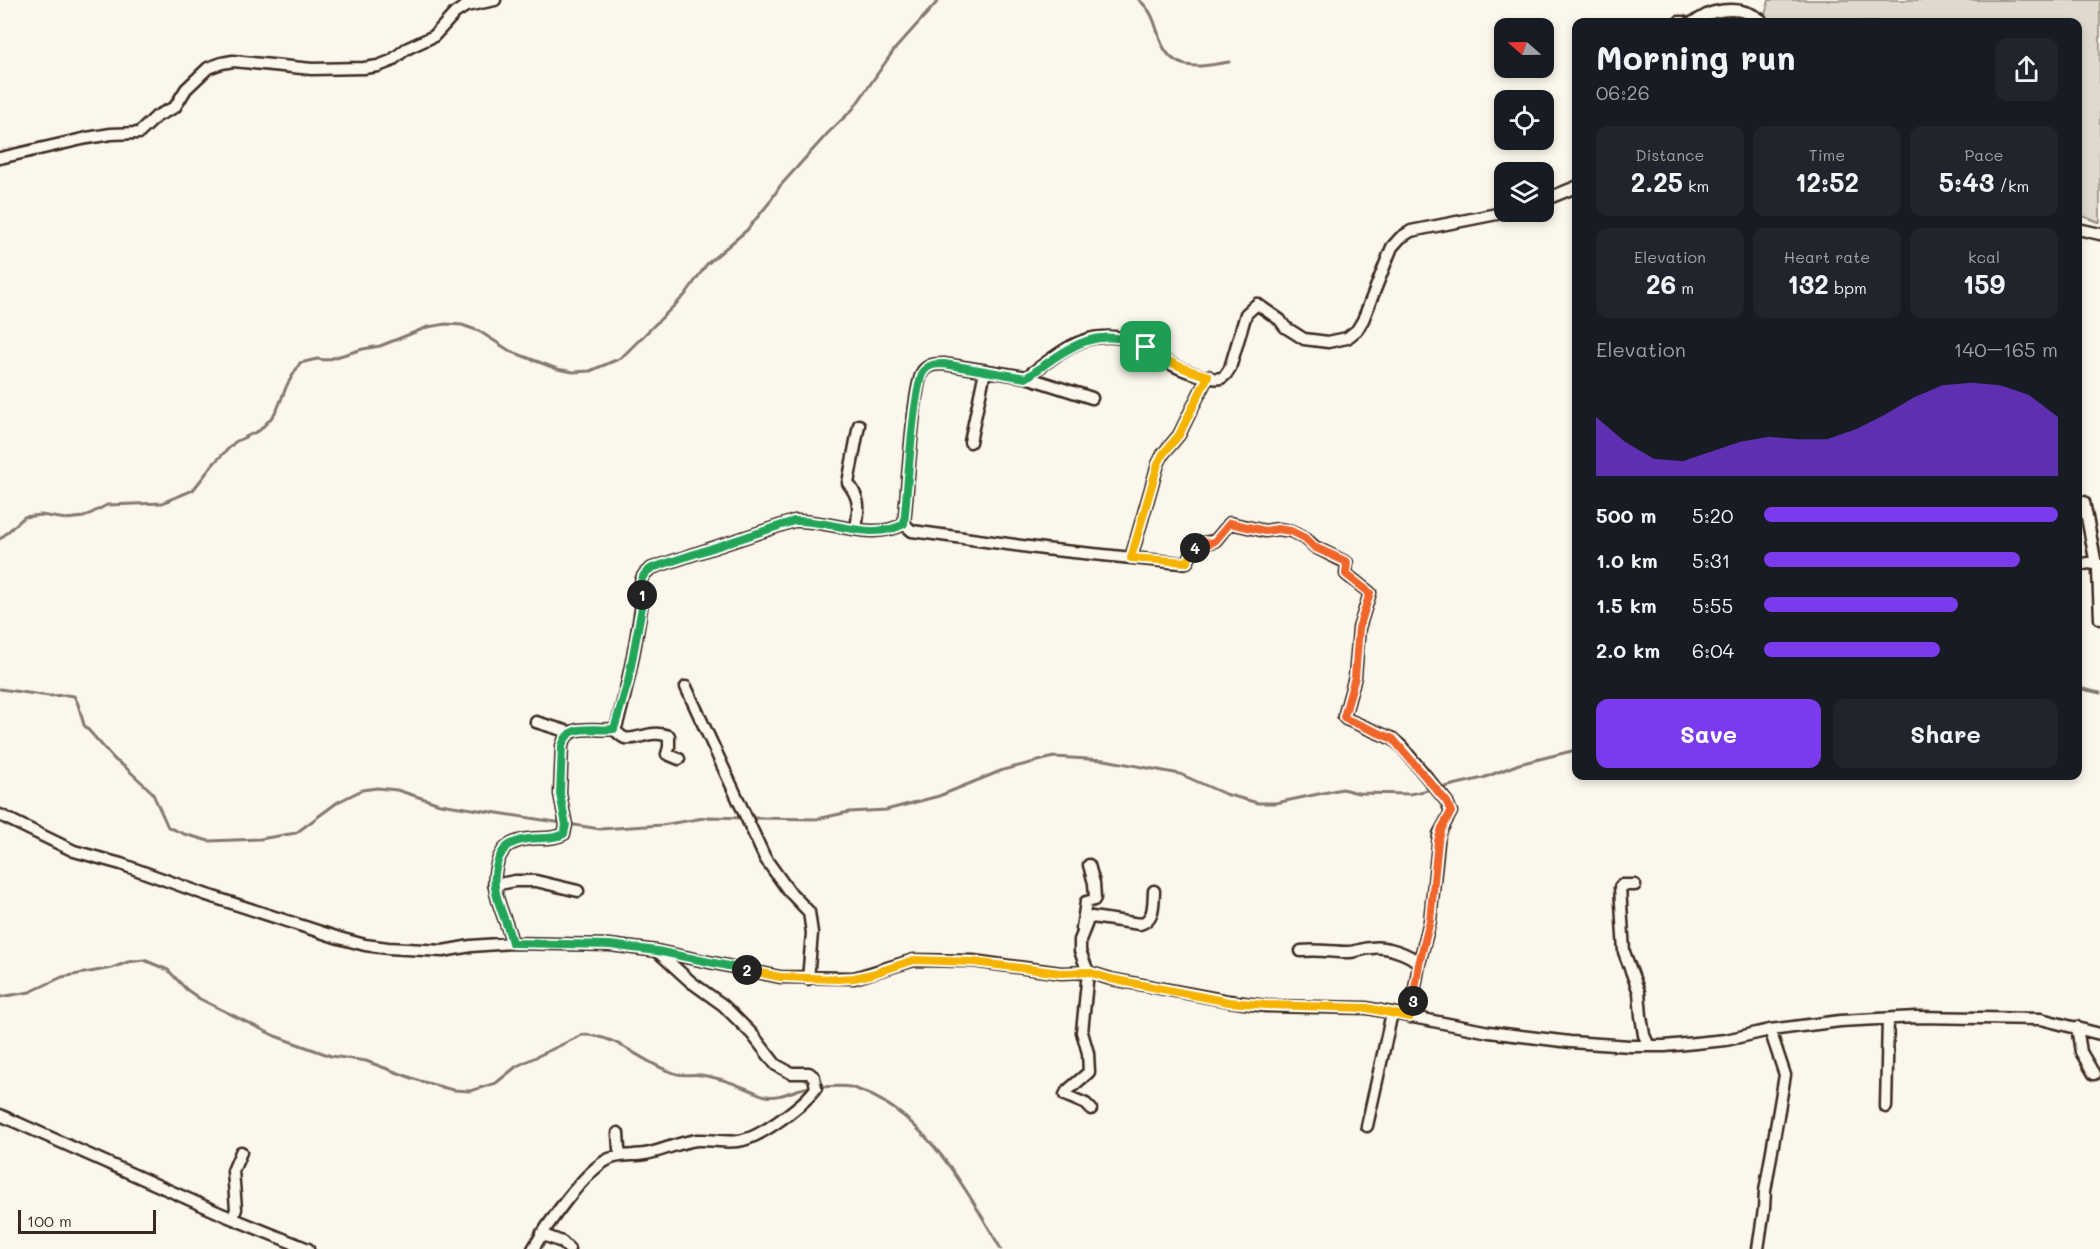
<!DOCTYPE html>
<meta charset="utf-8">
<style>
body{margin:0;font-family:Mali,sans-serif;background:#20242c;color:#f1f3f6;height:100vh;display:flex;flex-direction:column;font-size:22px;white-space:nowrap}
*{box-sizing:border-box;margin:0}
p{font-size:20px;color:#9ea1a6}
.icon{flex:none;width:33px;height:33px;fill:none;stroke:currentColor;stroke-width:2;stroke-linecap:round;stroke-linejoin:round}
.map{position:relative;flex:1;overflow:hidden}
.drawer{position:absolute;left:1572px;top:18px;width:510px;height:762px;display:flex;flex-direction:column;background:#171b24;border-radius:12px;box-shadow:0 3px 9px #0003}
.drawer>*{flex:none}
.needle{width:39px;rotate:290deg}
.fabs{position:absolute;left:1494px;top:18px;display:grid;gap:12px}
.fabs a{display:grid;place-items:center;width:60px;height:60px;border-radius:12px;background:#171b24;box-shadow:0 3px 9px #0003;font-size:30px}
.scale{position:absolute;left:18px;bottom:15px;width:138px;box-sizing:border-box;padding-left:6px;border:3px solid #3b2a1e;border-top:0;font-size:16px;line-height:21px;white-space:nowrap;color:#3b2a1e;-webkit-text-stroke:4px #fbf7ec;paint-order:stroke}
.pin{position:absolute;display:grid;place-items:center;width:51px;height:51px;color:#fff;margin:-26px;border-radius:12px;box-shadow:0 3px 9px #0006}
.km{position:absolute;width:30px;height:30px;margin:-15px;border-radius:50%;background:#222;color:#fff;font-size:16px;line-height:30px;text-align:center}
.round{display:grid;place-items:center;flex:none;width:63px;height:63px;border-radius:12px;background:#20242c}
.headline{display:flex;align-items:center;justify-content:space-between;height:102px;padding:0 24px}
h1{font-size:33px;font-weight:800;line-height:45px}
.metrics{display:grid;grid-template-columns:repeat(3,1fr);gap:9px;height:102px;padding:6px 24px}
.metrics div{display:grid;align-content:center;border-radius:12px;background:#20242c;text-align:center}
.metrics b{font-size:26px;font-weight:800}
.metrics small{font-size:16px;font-weight:400}
.metrics p{font-size:16px}
.chart{height:168px;padding:12px 24px}
.chart p{display:flex;justify-content:space-between}
.chart svg{width:100%;height:108px;margin-top:6px;fill:#7c3aed;opacity:.7}
.primary-button{display:flex;gap:12px;margin-top:auto;padding:12px 24px}
.primary-button a{flex:1;height:69px;border-radius:12px;background:#7c3aed;color:#fff;font-size:24px;font-weight:800;line-height:69px;text-align:center}
.primary-button a+a{background:#20242c;color:#f1f3f6}
ul{padding:0 24px;list-style:none;font-size:20px}
li{display:grid;grid-template-columns:96px 72px 1fr;align-items:center;height:45px}
li i{height:15px;border-radius:8px;background:#7c3aed}
.map>svg:first-child{display:block}
.green{fill:#dfd9ce;stroke:#8d8276;stroke-width:1.5}
.lines{fill:none;stroke-linecap:round;stroke-linejoin:round}
.stream{stroke:#85796d;stroke-width:3}
.minor-casing{stroke:#3b2a1e;stroke-width:15}
.minor{stroke:#fbf7ec;stroke-width:10}
.split-1-casing{stroke:#fff;stroke-width:12}
.split-2-casing{stroke:#fff;stroke-width:12}
.split-3-casing{stroke:#fff;stroke-width:12}
.split-4-casing{stroke:#fff;stroke-width:12}
.split-5-casing{stroke:#fff;stroke-width:12}
.split-1{stroke:#22a559;stroke-width:8}
.split-2{stroke:#22a559;stroke-width:8}
.split-3{stroke:#f5b400;stroke-width:8}
.split-4{stroke:#f0652b;stroke-width:8}
.split-5{stroke:#f5b400;stroke-width:8}
</style>
<div class="map">
<svg width="2100" height="1249" viewBox="0 0 2100 1249">
<rect width="100%" height="100%" fill="#fbf7ec"/>
<filter id="ink" filterUnits="userSpaceOnUse"><feTurbulence type="fractalNoise" baseFrequency=".0167" numOctaves="2"/><feDisplacementMap in="SourceGraphic" scale="12" xChannelSelector="R" yChannelSelector="G"/><feConvolveMatrix kernelMatrix="1 2 1 2 8 2 1 2 1" color-interpolation-filters="sRGB"/></filter>
<g filter="url(#ink)">
<path class="green" d="M 1769,0 L 2100,0 L 2100,223 L 2078,214 L 2078,22 L 1763,22 Z"/>
<g class="lines">
<path class="stream" d="M 1139,0 C 1152,11 1154,21 1159,36 C 1170,74 1199,67 1229,62
M 0,539 L 24,517 L 41,515 L 66,519 L 84,517 L 107,505 L 162,503 L 193,490 L 215,462 L 235,442 L 260,430 L 272,417 L 277,410 L 287,385 L 300,363 L 317,359 L 326,360 L 363,349 L 380,346 L 428,327 L 446,324 L 462,325 L 479,331 L 510,351 L 557,369 L 573,372 L 590,371 L 621,358 L 685,295 L 707,264 L 747,230 L 769,203 L 780,186 L 828,133 L 853,109 L 894,50 L 939,0
M 2078,688 L 2100,693
M 0,689 L 49,696 L 66,695 L 74,696 L 78,704 L 84,725 L 115,760 L 125,767 L 152,792 L 168,827 L 184,834 L 209,841 L 260,839 L 296,833 L 338,802 L 362,790 L 377,788 L 397,790 L 440,804 L 562,823
M 1440,788 L 1483,778 L 1519,764 L 1576,750
M 750,818 L 817,819 L 849,812 L 886,810 L 939,796 L 1003,770 L 1054,757 L 1105,760 L 1180,774 L 1225,794 L 1258,803 L 1276,803 L 1342,789 L 1358,793 L 1410,794 L 1433,789
M 568,824 L 600,829 L 662,825 L 710,817 L 744,818
M 0,997 L 30,992 L 62,977 L 112,968 L 128,962 L 144,960 L 168,970 L 186,989 L 200,999 L 275,1036 L 331,1056 L 366,1061 L 420,1081 L 453,1090 L 470,1091 L 496,1083 L 517,1066 L 582,1035 C 618,1034 641,1063 674,1073 C 683,1077 692,1073 701,1075 C 715,1077 731,1082 745,1088 C 752,1090 759,1095 766,1096 C 781,1099 796,1088 811,1087
M 818,1087 C 828,1087 840,1085 850,1087 C 923,1108 965,1188 1001,1249"/>
<defs>
<path id="minor" d="M 1679,22 L 1683,22
M 1693,22 C 1700,20 1707,13 1715,12 C 1731,8 1748,10 1761,20 L 1759,22
M 0,158 L 87,138 L 111,134 L 139,133 L 157,116 L 175,107 L 186,89 L 208,68 L 222,63 L 233,61 L 312,69 L 364,68 L 378,66 L 391,61 L 406,49 L 434,36 L 455,13 L 466,6 L 495,0
M 1544,200 L 1576,187
M 2078,229 L 2100,234
M 1026,377 L 1092,398
M 970,442 L 985,371
M 2084,502 L 2096,564
M 904,524 C 907,499 913,384 923,371 C 929,364 936,364 944,364 L 1026,377 C 1049,362 1073,338 1102,337 C 1114,336 1127,338 1138,343 C 1149,348 1158,357 1169,363 C 1179,369 1210,381 1221,378 C 1226,376 1228,372 1230,368 L 1246,314 L 1257,304 L 1280,320 L 1285,327 L 1304,339 L 1328,342 L 1347,338 L 1357,330 L 1363,320 L 1392,247 L 1400,238 L 1411,231 L 1507,212
M 856,529 C 859,509 861,500 848,483 L 859,425
M 1131,558 L 1158,464 L 1163,454 L 1179,435 L 1208,376
M 2078,565 L 2089,563 L 2100,565
M 2100,565 L 2098,570 L 2100,619
M 686,687 L 765,858 L 788,890 L 809,912 L 812,933 L 808,979
M 536,722 L 569,732
M 614,729 C 617,732 621,737 625,738 C 637,741 650,729 669,736 L 669,747 L 667,754 L 679,759
M 0,815 L 74,851 L 121,864 L 204,894 L 339,938 L 365,945 L 388,948 L 443,951 L 471,946 L 512,943 L 610,945 L 657,951 L 780,977 L 854,978 L 914,960 L 973,961 L 1061,973 L 1088,972 L 1111,979 L 1229,1001 L 1266,1006 L 1367,1008 L 1489,1032 L 1570,1042 L 1630,1046 L 1665,1046 L 1726,1040 L 1770,1030 L 1840,1021 L 1916,1017 L 2041,1019 L 2100,1034
M 494,885 L 515,881 L 536,881 L 578,891
M 1635,885 L 1622,885 L 1620,887 L 1624,952 L 1639,992 L 1641,1016 L 1644,1035 L 1649,1046
M 1082,928 L 1086,902 L 1094,900 L 1095,898 L 1094,883 L 1089,865
M 512,943 C 505,912 486,890 499,858 C 504,848 508,844 519,841 C 533,836 551,841 564,834 L 566,825 L 560,794 L 562,746 C 569,721 593,732 614,729 L 617,724 C 628,686 635,648 641,609 C 644,592 633,579 652,568 L 794,521 C 829,519 871,542 904,524 L 912,531 L 1044,549 L 1181,563 L 1187,562 L 1197,544 L 1215,541 L 1230,523 L 1265,531 L 1278,529 L 1291,531 L 1305,538 L 1315,547 L 1347,563 L 1346,574 L 1370,593 L 1359,628 L 1355,677 L 1344,717 L 1346,719 L 1393,739 L 1402,747 L 1447,802 L 1451,812 L 1439,834 L 1430,921 L 1419,964
M 1301,951 C 1317,949 1332,952 1348,952 C 1357,952 1363,948 1371,948 C 1385,946 1410,953 1419,964 L 1410,1017
M 2077,1027 L 2081,1052 L 2094,1074
M 1886,1107 L 1888,1019
M 1091,1109 L 1086,1104 L 1065,1095 L 1067,1091 L 1089,1072 L 1088,1053 L 1082,1032 L 1088,972 L 1080,951 L 1080,940 L 1088,920 L 1092,917 L 1140,924 C 1155,919 1153,905 1154,891
M 0,1115 L 224,1215 L 308,1249
M 1367,1126 L 1392,1013
M 618,1133 L 619,1149 L 621,1156
M 233,1218 L 236,1209 L 233,1171 L 241,1152
M 541,1234 L 562,1242 L 569,1249
M 533,1249 C 547,1225 584,1171 609,1159 C 620,1154 633,1156 645,1154 C 663,1151 679,1142 697,1140 C 712,1139 729,1144 743,1140 C 762,1136 805,1104 816,1088 L 814,1077 L 809,1073 L 791,1073 L 776,1065 L 752,1034 L 723,1005 L 691,982 L 658,952
M 1758,1249 L 1764,1209 L 1765,1191 L 1785,1075 L 1770,1030"/>
</defs>
<use href="#minor" class="minor-casing"/>
<use href="#minor" class="minor"/>
</g>
</g>
<g class="lines" filter="url(#ink)">
<defs>
<path id="split-1" d="M 642,595 C 640,583 640,575 652,568 L 794,521 C 829,519 871,542 904,524 C 907,499 913,384 924,371 C 929,364 936,364 944,364 L 1026,378 C 1066,350 1096,322 1146,347"/>
<path id="split-2" d="M 642,595 L 642,607 L 628,682 L 614,729 C 594,732 569,721 562,746 L 560,794 L 566,825 L 564,834 C 551,841 533,836 519,841 C 508,844 504,848 499,858 C 486,890 505,912 512,943 L 610,945 L 657,951 L 747,970"/>
<path id="split-3" d="M 747,970 L 780,977 L 838,979 L 854,978 L 872,974 L 914,960 L 973,962 L 1061,973 L 1088,972 L 1111,979 L 1229,1002 L 1266,1005 L 1367,1008 L 1410,1017 L 1413,1001"/>
<path id="split-4" d="M 1195,548 L 1201,542 L 1211,543 L 1215,541 L 1230,523 L 1265,531 L 1278,529 L 1291,531 L 1305,538 L 1314,547 L 1347,562 L 1346,574 L 1370,593 L 1359,628 L 1355,677 L 1344,717 L 1346,719 L 1393,739 L 1447,802 L 1451,812 L 1442,828 L 1438,841 L 1430,921 L 1419,964 L 1413,1001"/>
<path id="split-5" d="M 1146,347 C 1166,362 1184,370 1208,376 L 1179,435 L 1163,454 L 1158,464 L 1131,558 L 1187,562 L 1195,548"/>
</defs>
<use href="#split-1" class="split-1-casing"/>
<use href="#split-2" class="split-2-casing"/>
<use href="#split-3" class="split-3-casing"/>
<use href="#split-4" class="split-4-casing"/>
<use href="#split-5" class="split-5-casing"/>
<use href="#split-1" class="split-1"/>
<use href="#split-2" class="split-2"/>
<use href="#split-3" class="split-3"/>
<use href="#split-4" class="split-4"/>
<use href="#split-5" class="split-5"/>
</g>
</svg>
<div class="fabs">
<a><svg class="needle" viewBox="-14 -14 28 28"><path d="M0-13l5 13h-10z" fill="#e53935"/><path d="M0 13l5-13h-10z" fill="#9ea1a6"/></svg></a>
<a><svg class="icon" aria-label="locate" viewBox="0 0 24 24"><circle cx="12" cy="12" r="6"/><path d="M12 2v4M12 18v4M2 12h4M18 12h4"/></svg></a>
<a><svg class="icon" aria-label="layers" viewBox="0 0 24 24"><path d="M12 4l9 5-9 5-9-5zM3 14l9 5 9-5"/></svg></a>
</div>
<div class="scale">100 m</div>
<div class="pin" style="left:1146px;top:347px;background:#1e9e55"><svg class="icon" aria-label="arrive" viewBox="0 0 24 24"><path d="M6 21V4h12l-3 4 3 4H6"/></svg></div>
<b class="km" style="left:642px;top:595px">1</b>
<b class="km" style="left:747px;top:970px">2</b>
<b class="km" style="left:1413px;top:1001px">3</b>
<b class="km" style="left:1195px;top:548px">4</b>
<section class="drawer">
<div class="headline"><div><h1>Morning run</h1><p>06:26</p></div><a class="round"><svg class="icon" aria-label="share" viewBox="0 0 24 24"><path d="M12 15V3M7 8l5-5 5 5M5 13v7h14v-7"/></svg></a></div>
<div class="metrics">
<div><p>Distance</p><b>2.25<small> km</small></b></div>
<div><p>Time</p><b>12:52</b></div>
<div><p>Pace</p><b>5:43<small> /km</small></b></div>
</div>
<div class="metrics">
<div><p>Elevation</p><b>26<small> m</small></b></div>
<div><p>Heart rate</p><b>132<small> bpm</small></b></div>
<div><p>kcal</p><b>159</b></div>
</div>
<div class="chart"><p><span>Elevation</span>140–165 m</p>
<svg viewBox="0 0 160 44" preserveAspectRatio="none"><path d="M0 44V20L10 30L20 37L30 38L40 34L50 30L60 28L70 29L80 29L90 25L100 19L110 12L120 7L130 6L140 7L150 11L160 20V44z"/></svg>
</div>
<ul>
<li><b>500 m</b>5:20<i style="width:100%"></i></li>
<li><b>1.0 km</b>5:31<i style="width:87%"></i></li>
<li><b>1.5 km</b>5:55<i style="width:66%"></i></li>
<li><b>2.0 km</b>6:04<i style="width:60%"></i></li>
</ul>
<div class="primary-button"><a>Save</a><a>Share</a></div>
</section>
</div>
